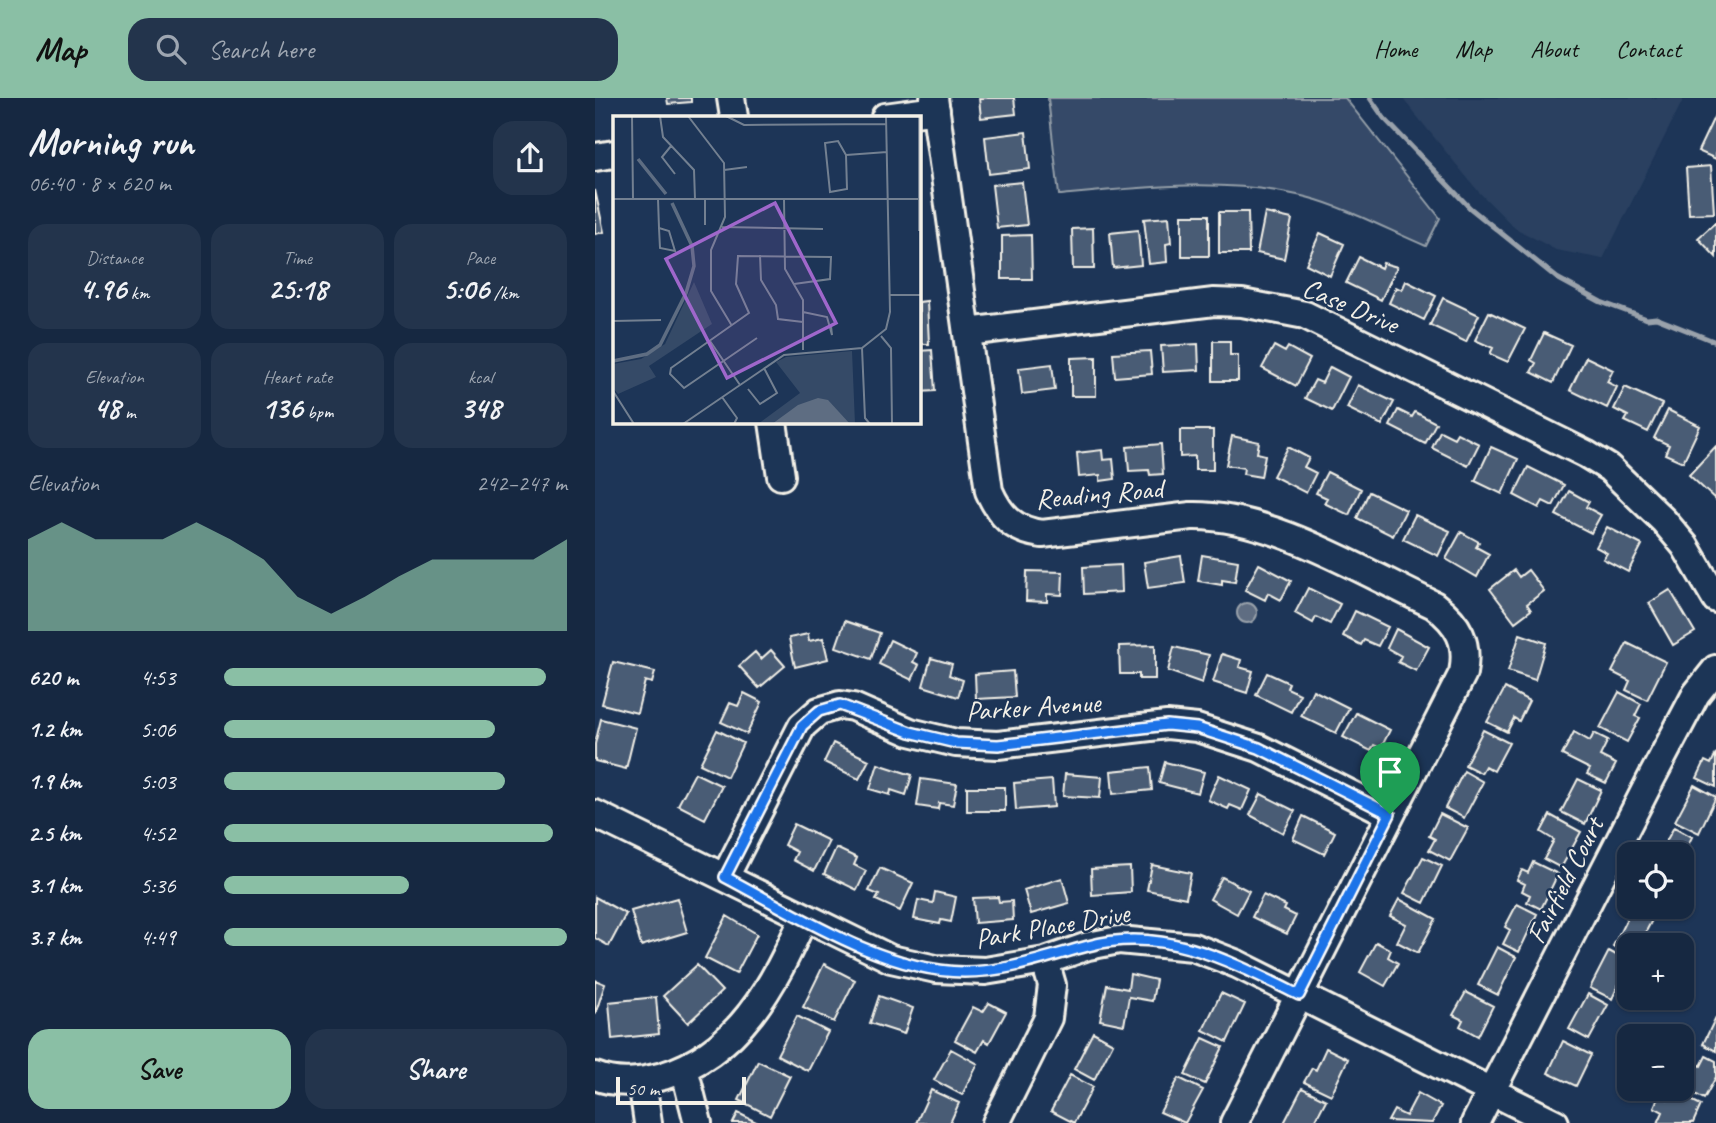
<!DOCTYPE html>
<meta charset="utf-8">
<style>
body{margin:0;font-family:Caveat,sans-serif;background:#23344c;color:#f1f3f6;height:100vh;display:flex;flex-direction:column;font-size:26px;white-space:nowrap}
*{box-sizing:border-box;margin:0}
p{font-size:23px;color:#9ea6b1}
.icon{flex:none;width:38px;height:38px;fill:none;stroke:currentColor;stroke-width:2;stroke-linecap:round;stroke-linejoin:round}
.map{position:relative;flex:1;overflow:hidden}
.sheet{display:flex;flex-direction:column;background:#162841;width:595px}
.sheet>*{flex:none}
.buttons{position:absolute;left:1022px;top:744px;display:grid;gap:14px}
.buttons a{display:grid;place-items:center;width:77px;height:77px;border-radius:14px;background:#162841;box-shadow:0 2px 5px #0004,0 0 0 2px #35445a;font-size:35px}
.scale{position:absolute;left:21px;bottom:18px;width:130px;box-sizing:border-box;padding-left:7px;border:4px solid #f4f1e8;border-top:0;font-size:19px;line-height:24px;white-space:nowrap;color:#f4f1e8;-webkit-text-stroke:5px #1d3557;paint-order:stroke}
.pin{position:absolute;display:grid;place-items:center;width:60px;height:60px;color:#fff;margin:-72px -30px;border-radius:50% 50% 50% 0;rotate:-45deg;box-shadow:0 0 7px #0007}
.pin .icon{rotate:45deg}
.round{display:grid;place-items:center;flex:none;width:74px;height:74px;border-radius:21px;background:#23344c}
.summary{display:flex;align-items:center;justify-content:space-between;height:119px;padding:0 28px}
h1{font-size:38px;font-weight:700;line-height:52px}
.metrics{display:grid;grid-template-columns:repeat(3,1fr);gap:10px;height:119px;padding:7px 28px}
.metrics div{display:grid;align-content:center;border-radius:18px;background:#23344c;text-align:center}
.metrics b{font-size:30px;font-weight:700}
.metrics small{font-size:19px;font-weight:400}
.metrics p{font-size:19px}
.chart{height:196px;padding:14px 28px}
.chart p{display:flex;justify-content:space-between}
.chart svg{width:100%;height:126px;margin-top:7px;fill:#8abfa5;opacity:.7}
.cta{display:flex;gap:14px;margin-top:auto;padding:14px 28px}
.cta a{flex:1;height:80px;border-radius:21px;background:#8abfa5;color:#111;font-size:28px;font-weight:700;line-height:80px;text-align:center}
.cta a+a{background:#23344c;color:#f1f3f6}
ul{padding:0 28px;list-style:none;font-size:23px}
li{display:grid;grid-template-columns:112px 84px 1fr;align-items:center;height:52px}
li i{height:18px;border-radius:9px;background:#8abfa5}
header{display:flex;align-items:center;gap:42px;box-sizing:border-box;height:98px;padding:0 35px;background:#8abfa5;color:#111}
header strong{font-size:33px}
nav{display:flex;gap:38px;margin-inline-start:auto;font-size:24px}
.search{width:490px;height:63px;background:#23344c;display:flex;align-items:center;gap:18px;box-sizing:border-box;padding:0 24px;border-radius:21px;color:#9ea6b1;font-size:26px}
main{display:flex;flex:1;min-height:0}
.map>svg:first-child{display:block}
.built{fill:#2a4060}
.green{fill:#354a67;stroke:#949ea8;stroke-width:2}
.water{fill:#5e6d82;stroke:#9aa2ab;stroke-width:2}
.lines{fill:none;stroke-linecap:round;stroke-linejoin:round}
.stream{stroke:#9aa2ab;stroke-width:5}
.building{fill:#485b74;stroke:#f4f1e8;stroke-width:2}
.minor-casing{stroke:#f4f1e8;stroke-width:32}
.minor{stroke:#1d3557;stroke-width:26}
.route-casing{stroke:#fff;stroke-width:14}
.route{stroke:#1a73e8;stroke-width:9}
.labels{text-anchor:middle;stroke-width:5;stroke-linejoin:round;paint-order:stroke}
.street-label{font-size:28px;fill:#f4f1e8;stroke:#1d3557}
.inset-river{fill:none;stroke:#5e6d82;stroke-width:3.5}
.inset-road{fill:none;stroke:#738091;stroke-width:2}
.view{fill:#9f67cb;fill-opacity:0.15;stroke:#9f67cb;stroke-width:3.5}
.inset-edge{fill:none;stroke:#f4f1e8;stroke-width:3.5}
</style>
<header>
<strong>Map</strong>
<div class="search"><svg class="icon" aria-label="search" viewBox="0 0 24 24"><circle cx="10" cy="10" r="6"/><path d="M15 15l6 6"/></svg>Search here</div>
<nav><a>Home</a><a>Map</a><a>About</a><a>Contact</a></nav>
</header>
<main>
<section class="sheet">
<div class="summary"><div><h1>Morning run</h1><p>06:40 · 8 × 620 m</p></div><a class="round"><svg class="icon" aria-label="share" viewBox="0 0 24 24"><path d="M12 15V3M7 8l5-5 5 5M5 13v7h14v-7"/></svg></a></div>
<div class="metrics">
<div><p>Distance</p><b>4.96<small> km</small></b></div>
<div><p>Time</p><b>25:18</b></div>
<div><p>Pace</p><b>5:06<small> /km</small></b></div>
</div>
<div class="metrics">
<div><p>Elevation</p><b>48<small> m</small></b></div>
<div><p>Heart rate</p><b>136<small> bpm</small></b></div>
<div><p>kcal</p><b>348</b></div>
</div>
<div class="chart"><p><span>Elevation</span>242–247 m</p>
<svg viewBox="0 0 160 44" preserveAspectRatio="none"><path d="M0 44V12L10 6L20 12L30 12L40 12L50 6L60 12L70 19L80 32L90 38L100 32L110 25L120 19L130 19L140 19L150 19L160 12V44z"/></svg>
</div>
<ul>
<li><b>620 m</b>4:53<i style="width:94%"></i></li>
<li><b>1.2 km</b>5:06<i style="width:79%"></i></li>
<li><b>1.9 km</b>5:03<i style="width:82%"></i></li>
<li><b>2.5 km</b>4:52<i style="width:96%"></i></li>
<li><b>3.1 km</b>5:36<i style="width:54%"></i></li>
<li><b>3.7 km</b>4:49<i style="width:100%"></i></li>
</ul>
<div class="cta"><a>Save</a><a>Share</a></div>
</section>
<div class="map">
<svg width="1121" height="1025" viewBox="0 0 1121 1025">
<rect width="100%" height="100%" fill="#1d3557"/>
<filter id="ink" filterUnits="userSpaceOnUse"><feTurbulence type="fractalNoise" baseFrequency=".0143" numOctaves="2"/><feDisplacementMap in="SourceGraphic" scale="14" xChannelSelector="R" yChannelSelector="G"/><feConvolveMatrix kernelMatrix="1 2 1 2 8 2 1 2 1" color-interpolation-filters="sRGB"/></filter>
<g filter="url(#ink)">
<path class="built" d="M 807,0 L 1089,0 L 1008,161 L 961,152 L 920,130 L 883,93 Z"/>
<path class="green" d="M 453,0 L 750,0 L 845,120 L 831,148 C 793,132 750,109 711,99 C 632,79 545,89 464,97 Z"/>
<path class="water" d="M642 515a10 10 0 1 1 20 0a10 10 0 1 1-20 0Z"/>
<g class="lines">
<path class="stream" d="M 775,0 L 789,20 L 875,110 L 962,180 L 1006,204 L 1052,221 L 1061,220 L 1121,244"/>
</g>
<path class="building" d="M 72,0 L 96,0 L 96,4 L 73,6 Z
M 384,0 L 419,0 L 421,16 L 386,20 Z
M 1121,15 L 1121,61 L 1103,53 Z
M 431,34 L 435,71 L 394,76 L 390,39 Z
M 1116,68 L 1119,115 L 1094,116 L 1091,70 Z
M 427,84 L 432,127 L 402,130 L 397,87 Z
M 0,92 L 9,134 L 0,136 Z
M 624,114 L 653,114 L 654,155 L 624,155 Z
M 670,115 L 697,121 L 689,161 L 662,155 Z
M 587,117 L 614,117 L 614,158 L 587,158 Z
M 574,119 L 576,145 L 571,146 L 572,164 L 554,166 L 549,121 Z
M 1121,124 L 1121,159 L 1103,140 Z
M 498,130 L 499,171 L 478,171 L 477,131 Z
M 543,132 L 546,167 L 518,170 L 515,135 Z
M 725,135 L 749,146 L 735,178 L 711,166 Z
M 436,137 L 437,181 L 407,181 L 407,138 Z
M 764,159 L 786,170 L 788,165 L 802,169 L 786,202 L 751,185 Z
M 811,183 L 841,198 L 829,222 L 794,205 L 801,189 L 807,192 Z
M 848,200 L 884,217 L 871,244 L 835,227 Z
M 332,203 L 334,246 L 324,246 L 324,204 Z
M 894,214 L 930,231 L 913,264 L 895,256 L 898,250 L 880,242 Z
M 949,235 L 976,247 L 958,285 L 936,274 L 941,265 L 936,262 Z
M 618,243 L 635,243 L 635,257 L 643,257 L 643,283 L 618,283 Z
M 603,246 L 604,272 L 568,274 L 566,248 Z
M 679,248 L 690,254 L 693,249 L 715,261 L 701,288 L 667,270 Z
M 337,252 L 340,293 L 324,294 L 324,253 Z
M 555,253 L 557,276 L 520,279 L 518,255 Z
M 501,259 L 501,298 L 476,298 L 476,260 Z
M 991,259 L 1018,272 L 1012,284 L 1022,289 L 1012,310 L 975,292 Z
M 457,266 L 460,292 L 427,296 L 424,270 Z
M 735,269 L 754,279 L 737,313 L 710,300 L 720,282 L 727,285 Z
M 763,287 L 799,304 L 787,327 L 752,310 Z
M 1030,289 L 1067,306 L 1053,334 L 1030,323 L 1033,318 L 1019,311 Z
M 803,312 L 817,319 L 820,314 L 841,325 L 830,346 L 795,328 Z
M 1073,312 L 1105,328 L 1088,364 L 1070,356 L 1074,347 L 1059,340 Z
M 585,332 L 618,332 L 618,372 L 600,372 L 600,358 L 585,359 Z
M 845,333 L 859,340 L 862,335 L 884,346 L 873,368 L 837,350 Z
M 637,338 L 664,344 L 662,355 L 670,357 L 666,379 L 648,376 L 649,370 L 631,367 Z
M 566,346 L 568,376 L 555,377 L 554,372 L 534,373 L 532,349 Z
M 1121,348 L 1121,402 L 1094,377 Z
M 693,349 L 714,360 L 709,369 L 721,375 L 711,395 L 678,378 Z
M 896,349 L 923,361 L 907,396 L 880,383 Z
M 507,352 L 508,362 L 518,361 L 520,381 L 505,383 L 505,377 L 484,379 L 482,355 Z
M 933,369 L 969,387 L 958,408 L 948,403 L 944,410 L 919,397 Z
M 732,374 L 766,391 L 754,417 L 729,405 L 732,400 L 721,395 Z
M 974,393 L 994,404 L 991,409 L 1006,417 L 996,435 L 961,417 Z
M 774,394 L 811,412 L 798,438 L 762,420 Z
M 820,417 L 855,433 L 843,458 L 808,441 Z
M 1012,429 L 1047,447 L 1033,474 L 1008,461 L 1012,455 L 1001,449 Z
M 866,434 L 884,444 L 881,449 L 894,456 L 882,479 L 851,461 Z
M 607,457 L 643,463 L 640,484 L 627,482 L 627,487 L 603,483 Z
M 586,458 L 590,485 L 553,490 L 549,464 Z
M 664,466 L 696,483 L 686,502 L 673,495 L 670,502 L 650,492 Z
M 526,467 L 527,494 L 489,496 L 488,469 Z
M 919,472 L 924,479 L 933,472 L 949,493 L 932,506 L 936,512 L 920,524 L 895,491 Z
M 432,473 L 468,474 L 467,497 L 452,496 L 452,504 L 431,503 Z
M 713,490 L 745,506 L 735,526 L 721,519 L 718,525 L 700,515 Z
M 1075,492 L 1100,534 L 1078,547 L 1054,505 Z
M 760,513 L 793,529 L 783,548 L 769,542 L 766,547 L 748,538 Z
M 250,523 L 285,535 L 276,561 L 241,549 Z
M 801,531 L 834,549 L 821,573 L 803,564 L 806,558 L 792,550 Z
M 213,536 L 214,543 L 228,540 L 233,561 L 200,569 L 194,540 Z
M 925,536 L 951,545 L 940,582 L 913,573 Z
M 295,542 L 322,555 L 318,564 L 324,567 L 317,582 L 284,566 Z
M 1032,545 L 1071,564 L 1052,602 L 1031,592 L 1035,583 L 1017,574 Z
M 560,547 L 560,581 L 544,581 L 544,576 L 525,576 L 524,548 Z
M 579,549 L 614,557 L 607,585 L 573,573 Z
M 176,552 L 190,568 L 164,590 L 144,568 L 160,554 L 166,561 Z
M 627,556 L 646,562 L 644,569 L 658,573 L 652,595 L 618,584 Z
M 336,560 L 357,566 L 354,577 L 368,582 L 363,599 L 328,588 Z
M 18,564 L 60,574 L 57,585 L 50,583 L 42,615 L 7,606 Z
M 418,573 L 420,599 L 381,601 L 380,576 Z
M 672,575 L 694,585 L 692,590 L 705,596 L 696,614 L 661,597 Z
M 910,590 L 934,603 L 924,623 L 919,620 L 912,634 L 892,624 Z
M 718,592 L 754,610 L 741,635 L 706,618 Z
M 1024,594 L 1046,606 L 1040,618 L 1045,620 L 1032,644 L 1005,630 Z
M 149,595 L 167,604 L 152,636 L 126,624 L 135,605 L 143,608 Z
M 761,615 L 795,632 L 786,650 L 779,647 L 776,653 L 748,639 Z
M 6,621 L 41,630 L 31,671 L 0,663 L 0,646 Z
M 122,632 L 148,645 L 132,679 L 105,666 Z
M 888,632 L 914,645 L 899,673 L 890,668 L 886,675 L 870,667 Z
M 979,634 L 995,643 L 999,635 L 1013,642 L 1005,658 L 1021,666 L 1011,685 L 992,676 L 995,671 L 967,657 Z
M 238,645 L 274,662 L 264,681 L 229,664 Z
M 1121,655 L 1121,689 L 1102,680 L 1110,663 L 1116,666 Z
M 570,664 L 609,674 L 603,695 L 564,685 Z
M 283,666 L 317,677 L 311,697 L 296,692 L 295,697 L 275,691 Z
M 555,669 L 557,692 L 518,696 L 516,673 Z
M 869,673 L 888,684 L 869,720 L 850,710 Z
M 100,675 L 127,688 L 110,721 L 83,707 Z
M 470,676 L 507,679 L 505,700 L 468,698 Z
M 624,677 L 656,692 L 647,712 L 635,707 L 633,711 L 613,702 Z
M 326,681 L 362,686 L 358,707 L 344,705 L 343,711 L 322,708 Z
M 983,681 L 1006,692 L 990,726 L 966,714 Z
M 457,682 L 459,709 L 421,712 L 419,685 Z
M 1099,687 L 1121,699 L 1104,735 L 1080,723 Z
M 372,689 L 410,689 L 410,713 L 372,713 Z
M 666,696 L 700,713 L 688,735 L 655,717 Z
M 845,716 L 873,730 L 855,763 L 834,752 L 840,741 L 834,738 Z
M 955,717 L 986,734 L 966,770 L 949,761 L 959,742 L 946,734 Z
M 708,718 L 740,734 L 729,756 L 698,741 Z
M 199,726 L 234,743 L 219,773 L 198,762 L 202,754 L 189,747 Z
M 1079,729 L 1097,739 L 1087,759 L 1087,756 L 1064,756 Z
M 241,750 L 262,760 L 259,767 L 271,773 L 262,792 L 229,776 Z
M 828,759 L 847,768 L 829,805 L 809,795 Z
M 938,764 L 963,776 L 946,811 L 932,804 L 935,797 L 927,793 L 930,786 L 922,782 L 927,772 L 933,775 Z
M 557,767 L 596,775 L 591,800 L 552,792 Z
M 535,769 L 536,794 L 497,797 L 496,771 Z
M 285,770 L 318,785 L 305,813 L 281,802 L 284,797 L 274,793 Z
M 627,779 L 654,793 L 642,816 L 615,801 Z
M 467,780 L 474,805 L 436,816 L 429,792 Z
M 340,794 L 361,799 L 356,824 L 346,822 L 345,826 L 319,821 L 323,802 L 338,805 Z
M 668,797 L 691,808 L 689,812 L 701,818 L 692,836 L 657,819 Z
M 0,799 L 31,816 L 14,848 L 0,840 Z
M 403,799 L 404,804 L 417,803 L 418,822 L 380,825 L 378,800 Z
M 82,800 L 92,834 L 46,848 L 36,813 Z
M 804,801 L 841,821 L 823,855 L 802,844 L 811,826 L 795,818 Z
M 922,806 L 942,816 L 924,854 L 908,846 L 915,832 L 910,829 Z
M 1036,812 L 1057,822 L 1044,847 L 1034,847 L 1034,857 L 1018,848 Z
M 132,818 L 162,836 L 141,876 L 110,860 Z
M 781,844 L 796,852 L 793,859 L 803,865 L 790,888 L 765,874 Z
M 902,849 L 921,859 L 903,897 L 883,887 Z
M 1014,853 L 1034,864 L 1017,901 L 995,890 Z
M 229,866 L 260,882 L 239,924 L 208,909 Z
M 102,867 L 127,893 L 93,925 L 68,898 Z
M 535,876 L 561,882 L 557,903 L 534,899 L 529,927 L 505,922 L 512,887 L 533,891 Z
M 0,882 L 10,886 L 0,917 Z
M 871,894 L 898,908 L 883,938 L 865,928 L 868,922 L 858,917 Z
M 626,895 L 650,906 L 632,944 L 608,932 Z
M 993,896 L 1013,907 L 994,942 L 974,931 Z
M 284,898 L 318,910 L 309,936 L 275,925 Z
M 61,899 L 64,936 L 17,941 L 14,904 Z
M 394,905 L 411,914 L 394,945 L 389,942 L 382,954 L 360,942 L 378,909 L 388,914 Z
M 202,918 L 233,934 L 213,973 L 182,957 Z
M 1121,919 L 1121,953 L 1108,946 Z
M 498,934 L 518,945 L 499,982 L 479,971 Z
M 608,940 L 628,949 L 610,986 L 590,977 Z
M 968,943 L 996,957 L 981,988 L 953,975 Z
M 731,950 L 753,961 L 736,997 L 709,984 L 717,970 L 721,972 Z
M 356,951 L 383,966 L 367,997 L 339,982 Z
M 1111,958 L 1121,963 L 1121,979 L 1109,1001 L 1089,990 L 1102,966 L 1106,968 Z
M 163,963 L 195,978 L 175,1018 L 144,1002 Z
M 475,977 L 498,989 L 479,1025 L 456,1013 Z
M 584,980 L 608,992 L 590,1025 L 565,1014 Z
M 707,990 L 731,1002 L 719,1025 L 689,1025 Z
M 336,992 L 364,1005 L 355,1025 L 321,1025 Z
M 1078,993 L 1106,1007 L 1098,1025 L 1063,1025 L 1068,1014 L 1059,1009 L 1064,997 L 1074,1002 Z
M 823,995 L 846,1008 L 837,1025 L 793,1023 L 799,1012 L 811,1018 Z
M 143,1015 L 163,1025 L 138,1025 Z"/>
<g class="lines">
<defs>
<path id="minor" d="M 136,0 L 139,19
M 339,0 L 394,393 C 405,418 418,432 447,436 L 596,418 C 675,416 768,474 839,507 C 864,526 874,544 868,575 L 639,1025
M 290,19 L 341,12
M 0,59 L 19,56
M 372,234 L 619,204 L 647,205 L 710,217 L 991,356 L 1014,370 L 1069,423 L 1090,448 L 1121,501
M 178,324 L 186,378
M 0,716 L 296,861 L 341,871 L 390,873 L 450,863 L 493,848 L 524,842 L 598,849 L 642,866 L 960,1025
M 130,779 L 207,628 L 224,613 L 245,607 L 258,609 L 315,634 L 361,645 L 403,647 L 572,627 L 602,630 L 664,650 L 795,716
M 89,970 L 103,1025
M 0,978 C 23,987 45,984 68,978 C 144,955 179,887 209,819
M 47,983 L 53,1025
M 401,1025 L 453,920 L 457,887 L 450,863
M 880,1025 L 1056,681 L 1101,596 L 1121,571"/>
</defs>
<use href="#minor" class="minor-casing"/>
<use href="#minor" class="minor"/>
</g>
</g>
<g class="lines" filter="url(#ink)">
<defs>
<path id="route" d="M 245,607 L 315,634 L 361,645 L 403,647 L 572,627 L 602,630 L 664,650 L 795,716 L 704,897 C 637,864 569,827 493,848 C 451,859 413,874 369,874 C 287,873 201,816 130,779 L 207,628 L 224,613 Z"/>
</defs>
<use href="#route" class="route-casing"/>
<use href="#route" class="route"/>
</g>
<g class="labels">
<g class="street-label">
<text transform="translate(756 207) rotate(23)" y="10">Case Drive</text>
<text transform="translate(504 395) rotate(-5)" y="10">Reading Road</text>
<text transform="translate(438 608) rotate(-4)" y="10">Parker Avenue</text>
<text transform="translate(969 782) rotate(-63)" y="10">Fairfield Court</text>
<text transform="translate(457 827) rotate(-10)" y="10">Park Place Drive</text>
</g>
</g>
<g transform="translate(18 18)">
<rect width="308" height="308" fill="#1d3557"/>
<path d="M 81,166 L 99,208 L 36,250 L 43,261 L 5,278 L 0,272 L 0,248 L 28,243 L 52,228 ZM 239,235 L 242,308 L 145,308 L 187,277 L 163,246 L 173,241 Z" fill="#354a67"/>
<path d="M 205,282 L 215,284 L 237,308 L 159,308 L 185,289 Z" fill="#5e6d82"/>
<path class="inset-river" d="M 25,43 L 53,78M 0,245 L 34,238 L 47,229 L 73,177 L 81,150 L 79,130 L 59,87"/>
<path class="inset-road" d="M 19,0 L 20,83M 47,0 L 50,21 L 81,54 L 82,83M 75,0 L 111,47 L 112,101 L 98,134 L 98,175 L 119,210M 113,0 L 131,9 L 274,8M 306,0 L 306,115M 225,25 L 233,39 L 234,73 L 217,76 L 212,27 ZM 58,30 L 49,41 L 62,58M 233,39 L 274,36M 111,54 L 134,51M 0,83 L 275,83M 45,83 L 46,112 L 47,132 L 62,135 L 56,115 L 46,112M 92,83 L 92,109M 171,83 L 172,153 L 190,184 L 190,234M 275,83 L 308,83M 109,111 L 210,113M 147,139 L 148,164 L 163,189 L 165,203 L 190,206M 277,179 L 308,179M 190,196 L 214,201 L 219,219 L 218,210M 0,205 L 48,204M 268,220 L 278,232 L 279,308M 144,222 L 71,272 L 57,258 L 58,252 L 136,197 L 123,168 L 125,140 L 218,141 L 217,163 L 181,168M 97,225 L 127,269M 249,232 L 252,302 L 257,308M 135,273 L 147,288 L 164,277 L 151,252M 0,275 L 21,308M 109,281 L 124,302 L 121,308M 70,308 L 171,239 L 249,232 L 273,213 L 277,196 L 273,0"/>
<path class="view" d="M 162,87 L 223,207 L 114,262 L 53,143 Z"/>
<rect width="308" height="308" class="inset-edge"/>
</g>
</svg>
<div class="buttons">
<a><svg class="icon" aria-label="locate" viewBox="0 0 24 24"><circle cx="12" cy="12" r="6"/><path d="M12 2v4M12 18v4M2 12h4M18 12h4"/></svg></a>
<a>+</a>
<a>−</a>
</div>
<div class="scale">50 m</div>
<div class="pin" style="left:795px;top:716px;background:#1e9e55"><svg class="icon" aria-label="arrive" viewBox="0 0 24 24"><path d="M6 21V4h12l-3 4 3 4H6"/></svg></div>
</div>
</main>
